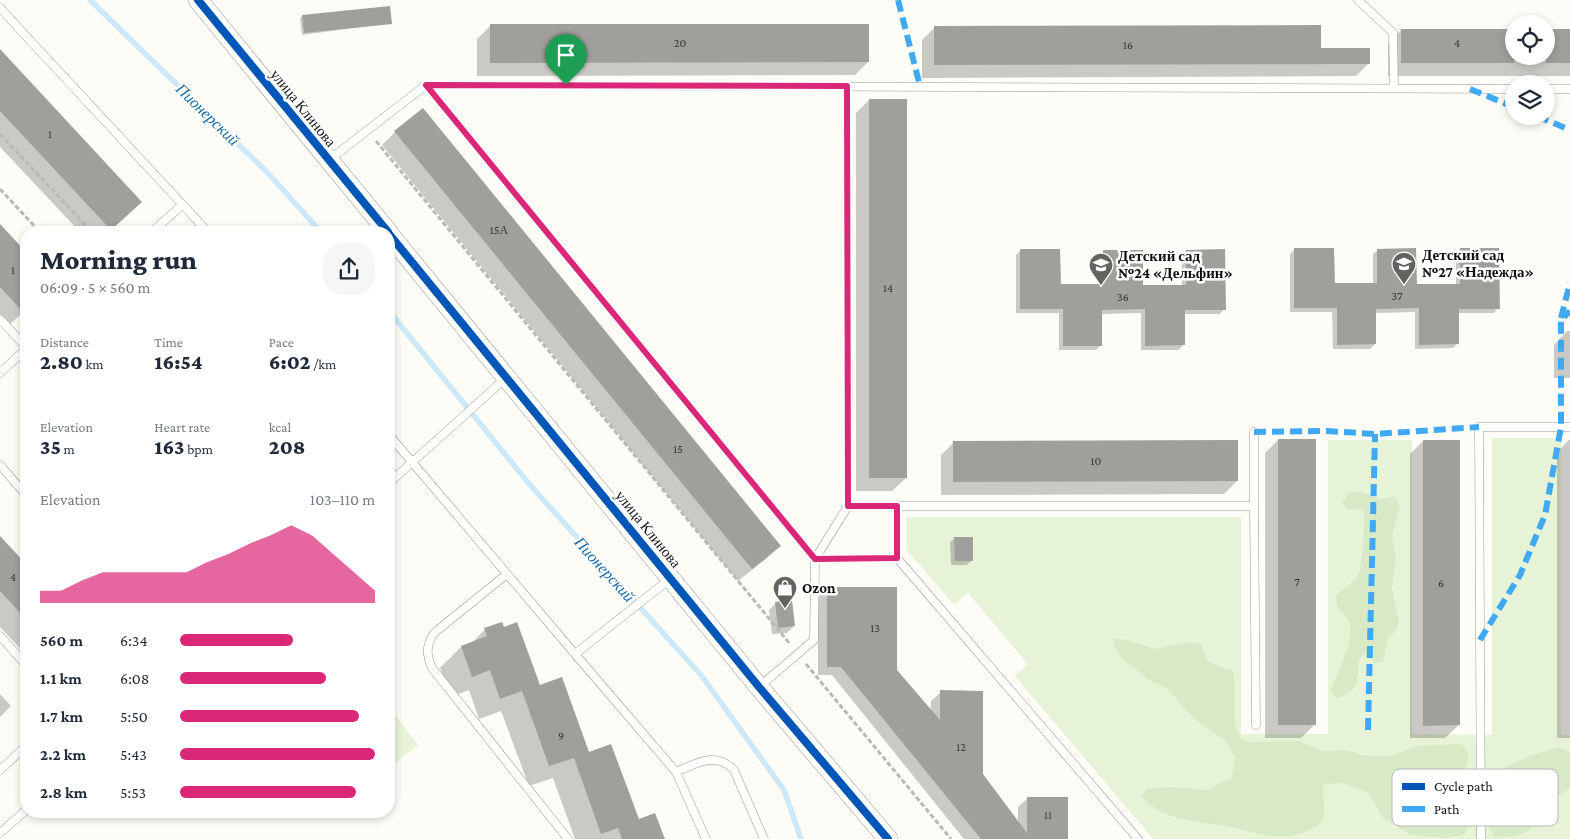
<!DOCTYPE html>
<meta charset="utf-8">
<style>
body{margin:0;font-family:"Crimson Pro",serif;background:#f6f6f7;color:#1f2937;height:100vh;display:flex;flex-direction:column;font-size:19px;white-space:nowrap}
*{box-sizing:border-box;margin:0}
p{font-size:16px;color:#747a83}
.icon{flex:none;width:28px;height:28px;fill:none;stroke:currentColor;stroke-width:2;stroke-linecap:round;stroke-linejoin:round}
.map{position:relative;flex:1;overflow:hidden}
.details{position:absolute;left:20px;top:226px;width:375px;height:592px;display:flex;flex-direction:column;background:#fff;border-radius:20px;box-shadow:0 2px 8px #0003}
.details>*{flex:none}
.buttons{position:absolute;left:1505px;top:15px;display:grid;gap:10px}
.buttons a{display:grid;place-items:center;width:50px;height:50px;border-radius:50%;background:#fff;box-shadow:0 2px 8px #0003;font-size:25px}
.pin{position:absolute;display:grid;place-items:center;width:42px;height:42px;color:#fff;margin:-51px -21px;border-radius:50% 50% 50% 0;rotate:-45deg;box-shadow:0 0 5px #0007}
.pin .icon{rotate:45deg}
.round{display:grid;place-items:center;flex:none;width:52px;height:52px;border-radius:20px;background:#f6f6f7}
.summary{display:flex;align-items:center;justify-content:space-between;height:85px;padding:0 20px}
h1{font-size:28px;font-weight:800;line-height:38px}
.figures{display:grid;grid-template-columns:repeat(3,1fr);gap:8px;height:85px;padding:5px 20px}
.figures div{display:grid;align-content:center}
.figures b{font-size:21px;font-weight:800}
.figures small{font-size:14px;font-weight:400}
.figures p{font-size:14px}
.chart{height:140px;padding:10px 20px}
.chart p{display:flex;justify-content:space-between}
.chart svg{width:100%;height:90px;margin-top:5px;fill:#db2777;opacity:.7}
ul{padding:0 20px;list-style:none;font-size:16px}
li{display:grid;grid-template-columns:80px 60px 1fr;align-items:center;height:38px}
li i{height:12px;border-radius:6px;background:#db2777}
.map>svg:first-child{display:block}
.green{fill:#e7f3d7}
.forest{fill:#d8eac5}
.shadow{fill:#0003}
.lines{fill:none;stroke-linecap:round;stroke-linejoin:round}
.stream{stroke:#cde8f7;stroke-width:5.5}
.building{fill:#a19f9c}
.service-casing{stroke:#979795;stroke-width:9}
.tertiary-casing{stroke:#979795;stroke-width:20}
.path{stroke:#b9b9b8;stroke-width:3;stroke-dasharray:5 2.5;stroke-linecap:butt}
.service{stroke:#fffffe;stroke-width:8}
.tertiary{stroke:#fffffe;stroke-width:19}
.quiet{stroke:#3fa9f5;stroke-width:6;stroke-dasharray:12 6;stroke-linecap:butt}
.cycleway-casing{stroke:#fff;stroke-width:11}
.cycleway{stroke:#0057b8;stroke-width:8}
.route-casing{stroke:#fff;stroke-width:10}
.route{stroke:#db2777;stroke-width:6}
.labels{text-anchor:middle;stroke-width:5;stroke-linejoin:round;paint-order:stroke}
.number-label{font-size:12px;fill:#353434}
.street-label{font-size:15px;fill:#111;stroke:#fff}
.poi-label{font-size:15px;font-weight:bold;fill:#111;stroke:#fff;text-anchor:start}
.water-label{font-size:16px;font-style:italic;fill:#1768a6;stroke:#fff}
.key{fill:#fff;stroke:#b8b8b8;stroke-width:1}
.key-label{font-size:14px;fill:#111}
</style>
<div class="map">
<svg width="1570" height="839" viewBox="0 0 1570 839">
<rect width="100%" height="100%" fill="#fdfcf7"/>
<path class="green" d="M 1492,438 L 1561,438 L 1561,734 L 1570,735 L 1570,839 L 1153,839 L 1015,676 L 1028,664 L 968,593 L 954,605 L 907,550 L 907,517 L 1241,517 L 1241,734 L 1328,734 L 1328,440 L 1412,440 L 1412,734 L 1492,735 Z
M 389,707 L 418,745 L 389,768 Z"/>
<path class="forest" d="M 1357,491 L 1380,499 L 1395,497 L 1400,506 L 1392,537 L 1396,558 L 1392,588 L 1399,621 L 1396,631 L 1388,638 L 1383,662 L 1375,663 L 1366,653 L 1359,659 C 1357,680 1360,690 1338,698 L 1332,694 L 1331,689 C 1338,673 1357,636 1348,620 C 1341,607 1338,615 1336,596 C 1342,590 1352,584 1357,577 C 1363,566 1365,522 1364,509 L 1348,510 L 1342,503 L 1348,493 Z
M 1115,639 L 1122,639 L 1157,649 L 1186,642 L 1201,644 L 1208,662 L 1233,671 C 1238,690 1227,732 1246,742 L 1299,741 L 1321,751 L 1347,750 L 1361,755 L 1383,756 L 1393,755 L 1417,746 L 1461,744 L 1466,748 L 1469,757 L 1462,780 L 1470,817 L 1465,834 L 1447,838 L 1411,835 L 1382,817 L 1368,792 L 1342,783 L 1324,784 C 1321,796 1329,815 1319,824 C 1311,830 1297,836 1287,836 C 1266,838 1246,830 1226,826 C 1197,821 1162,821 1141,796 L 1147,789 L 1168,787 L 1207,790 L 1232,777 L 1235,757 L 1227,742 L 1191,716 L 1168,689 L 1146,678 L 1121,657 L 1113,646 Z
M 1559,747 L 1570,752 L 1570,789 L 1551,799 L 1530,830 L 1519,835 L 1495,838 L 1489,827 L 1491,813 L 1510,799 L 1511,792 L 1504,780 L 1506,767 L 1532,755 Z"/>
<path class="shadow" d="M 302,16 L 391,23 L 302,35 L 300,18 Z
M 490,26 L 868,62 L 855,75 L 477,76 L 477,39 Z
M 935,27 L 1320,50 L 1369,63 L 1356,76 L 922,78 L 922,40 Z
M 1401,30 L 1514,56 L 1546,56 L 1570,30 L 1570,76 L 1388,76 L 1388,43 Z
M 0,51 L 141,202 L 109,232 L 80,232 L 0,147 Z
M 869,100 L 906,478 L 892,491 L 856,491 L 856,113 Z
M 395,132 L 779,546 L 766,559 L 738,581 L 382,145 Z
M 0,226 L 26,254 L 26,309 L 5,329 L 0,324 Z
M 1295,249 L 1333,284 L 1373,284 L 1373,254 L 1378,250 L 1415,285 L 1456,285 L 1456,254 L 1460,250 L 1498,308 L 1494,313 L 1457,313 L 1457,344 L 1453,348 L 1415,349 L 1415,312 L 1375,313 L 1375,344 L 1370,349 L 1333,349 L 1332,312 L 1290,312 L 1290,254 Z
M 1021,250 L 1059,285 L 1099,285 L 1099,255 L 1104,251 L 1142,286 L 1182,286 L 1182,255 L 1186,251 L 1224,309 L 1220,314 L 1183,314 L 1183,345 L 1179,350 L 1141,350 L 1141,313 L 1101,314 L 1101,345 L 1096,350 L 1059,350 L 1059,313 L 1016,313 L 1016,255 Z
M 1567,331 L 1570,331 L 1570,378 L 1554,378 L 1554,345 Z
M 1570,439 L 1570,738 L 1557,738 L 1557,452 Z
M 1278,440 L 1315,724 L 1301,738 L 1265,738 L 1265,453 Z
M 1423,441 L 1459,725 L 1445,738 L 1410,738 L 1410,454 Z
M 954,442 L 1237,481 L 1224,494 L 941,495 L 941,455 Z
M 0,538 L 26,566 L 26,655 L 0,627 Z
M 955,538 L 972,560 L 967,565 L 951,565 L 950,542 Z
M 828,588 L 931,712 L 931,701 L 941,692 L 981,775 L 1018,824 L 1018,807 L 1028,798 L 1067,839 L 964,839 L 832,675 L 818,675 L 818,597 Z
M 776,603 L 794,626 L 787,633 L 772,634 L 769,610 Z
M 485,629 L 539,686 L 638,820 L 664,839 L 575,839 L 553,778 L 529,786 L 501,711 L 479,719 L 469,690 L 451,697 L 440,668 L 461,647 L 471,644 Z
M 0,694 L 11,706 L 0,717 Z"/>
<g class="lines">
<path class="stream" d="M 90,0 L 267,172 L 321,232
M 389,311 L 530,485 L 701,675 L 784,790 L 801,839"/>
</g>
<path class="building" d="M 390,6 L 392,24 L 304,33 L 302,15 Z
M 490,24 L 869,24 L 869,62 L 490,63 Z
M 1321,25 L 1321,48 L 1370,48 L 1370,64 L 934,65 L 934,26 Z
M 1401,29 L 1514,29 L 1514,63 L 1401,63 Z
M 1546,29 L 1570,29 L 1570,63 L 1546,63 Z
M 0,49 L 142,202 L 111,230 L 0,111 Z
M 869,99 L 907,99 L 907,478 L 869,478 Z
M 423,108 L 781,546 L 752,569 L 394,131 Z
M 0,224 L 26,252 L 26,315 L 0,287 Z
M 1294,248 L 1334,248 L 1335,283 L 1377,283 L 1377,249 L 1416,248 L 1417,284 L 1460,284 L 1460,248 L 1499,248 L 1500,309 L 1459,309 L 1459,344 L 1419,345 L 1419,308 L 1376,309 L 1376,344 L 1337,345 L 1337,308 L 1294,308 Z
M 1020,249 L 1060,249 L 1061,284 L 1103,284 L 1103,250 L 1143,250 L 1143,285 L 1186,285 L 1186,250 L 1225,249 L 1226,310 L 1185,310 L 1185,345 L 1145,346 L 1145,309 L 1102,310 L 1102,346 L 1063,346 L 1063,309 L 1020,309 Z
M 1278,439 L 1316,439 L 1316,725 L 1278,725 Z
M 1238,440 L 1238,481 L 953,482 L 953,441 Z
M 1423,440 L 1460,440 L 1460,725 L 1423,726 Z
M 0,536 L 26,564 L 26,619 L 0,591 Z
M 954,537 L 973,537 L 973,561 L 955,561 Z
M 827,587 L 897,587 L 897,670 L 940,720 L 940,690 L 983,691 L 983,774 L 1027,833 L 1027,797 L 1068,797 L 1068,839 L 981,839 L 841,667 L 827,667 Z
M 792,600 L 795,626 L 778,628 L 775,602 Z
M 502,622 L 504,627 L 517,622 L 540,685 L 562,677 L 589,752 L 611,744 L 639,819 L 655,813 L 665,839 L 622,839 L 618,828 L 601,834 L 574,758 L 549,766 L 522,691 L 500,699 L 490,670 L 472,677 L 461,646 L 487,636 L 484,628 Z"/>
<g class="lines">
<defs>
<path id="service" d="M 1358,0 L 1393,33 L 1394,88
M 0,8 L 208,232
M 426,85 L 815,559 L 848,506 L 847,86
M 1546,89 L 1570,89
M 329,160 L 426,85 L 1514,89
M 152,232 L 182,205
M 0,319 L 26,347
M 0,373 L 26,349
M 389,435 L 575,654 L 671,578
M 0,465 L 26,495
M 389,483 L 507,377
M 848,506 L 1254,506 L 1254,432
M 897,506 L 897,558 L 1138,839
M 1254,506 L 1256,725
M 507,574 L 434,633 C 426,646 426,654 432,668 L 568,839
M 0,636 L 26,665
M 575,654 L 676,772 L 706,839
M 759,687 L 814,640 L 815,559 L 897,558
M 0,770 L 26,746
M 676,772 C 697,763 716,751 734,770 L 764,839
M 0,833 L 26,810
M 1481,839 L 1479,427 L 1570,427"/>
<path id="tertiary" d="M 198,0 L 388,232
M 389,234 L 759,687 L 888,839"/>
</defs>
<use href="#service" class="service-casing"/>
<use href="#tertiary" class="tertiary-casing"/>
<path class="path" d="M 0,134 L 92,232
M 376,141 L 790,644
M 0,189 L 40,232
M 806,664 L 951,839"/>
<use href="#service" class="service"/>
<use href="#tertiary" class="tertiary"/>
<path class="quiet" d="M 898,0 L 920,86
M 1470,89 L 1514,107
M 1537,116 L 1570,130
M 1561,318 L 1570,283
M 1254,432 L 1327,431 L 1375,434 L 1479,427
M 1480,640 L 1520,575 L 1545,515 L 1561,427 L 1561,320 L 1570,311
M 1368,730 L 1375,434"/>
<defs>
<path id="cycleway" d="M 198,0 L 388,232
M 389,234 L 759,687 L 888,839"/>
</defs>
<use href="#cycleway" class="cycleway-casing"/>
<use href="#cycleway" class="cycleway"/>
</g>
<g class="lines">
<defs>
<path id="route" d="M 426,85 L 847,86 L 848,506 L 897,506 L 897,558 L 815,559 Z"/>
</defs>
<use href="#route" class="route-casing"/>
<use href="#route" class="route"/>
</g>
<defs>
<symbol id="school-pin" viewBox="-11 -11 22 30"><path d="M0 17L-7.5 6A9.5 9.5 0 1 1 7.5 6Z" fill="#646362" stroke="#fff"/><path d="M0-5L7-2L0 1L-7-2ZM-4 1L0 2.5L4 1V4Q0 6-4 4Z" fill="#fff"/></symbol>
<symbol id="shop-pin" viewBox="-11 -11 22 30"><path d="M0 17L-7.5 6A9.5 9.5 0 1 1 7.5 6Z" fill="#646362" stroke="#fff"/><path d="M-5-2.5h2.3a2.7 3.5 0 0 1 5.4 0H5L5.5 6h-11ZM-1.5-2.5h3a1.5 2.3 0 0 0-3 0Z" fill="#fff"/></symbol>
</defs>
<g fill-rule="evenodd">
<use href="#school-pin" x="1390" y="250" width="28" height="38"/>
<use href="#school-pin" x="1087" y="251" width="28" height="38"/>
<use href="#shop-pin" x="771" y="574" width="28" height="38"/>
</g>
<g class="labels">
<g class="number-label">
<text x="680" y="47">20</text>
<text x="1457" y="47">4</text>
<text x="1128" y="49">16</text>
<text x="50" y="138">1</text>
<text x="499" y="234">15А</text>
<text x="13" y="274">1</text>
<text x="888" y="292">14</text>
<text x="1397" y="300">37</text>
<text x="1123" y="301">36</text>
<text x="678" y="453">15</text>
<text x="1096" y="465">10</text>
<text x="13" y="581">4</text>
<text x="1297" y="586">7</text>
<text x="1441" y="587">6</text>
<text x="875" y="632">13</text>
<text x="561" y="740">9</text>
<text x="961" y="751">12</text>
<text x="1048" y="819">11</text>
</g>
<g class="street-label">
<text transform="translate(303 108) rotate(51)" y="5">улица Клинова</text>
<text transform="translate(648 529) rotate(51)" y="5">улица Клинова</text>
</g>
<g class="poi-label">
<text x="1422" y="260">Детский сад<tspan x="1422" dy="17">№27 «Надежда»</tspan></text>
<text x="1118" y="261">Детский сад<tspan x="1118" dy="17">№24 «Дельфин»</tspan></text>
<text x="802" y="593">Ozon</text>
</g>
<g class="water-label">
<text transform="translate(208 114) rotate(44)" y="6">Пионерский</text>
<text transform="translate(605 569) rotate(48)" y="6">Пионерский</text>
</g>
</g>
<rect x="1392" y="769" width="166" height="57" rx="8" class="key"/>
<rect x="1402" y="783" width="23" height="7" fill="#0057b8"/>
<rect x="1402" y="806" width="23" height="6" fill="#3fa9f5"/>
<g class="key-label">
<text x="1434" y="791">Cycle path</text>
<text x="1434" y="814">Path</text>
</g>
</svg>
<div class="buttons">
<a><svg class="icon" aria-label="locate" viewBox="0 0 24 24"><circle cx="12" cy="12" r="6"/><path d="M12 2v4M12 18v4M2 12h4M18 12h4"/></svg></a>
<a><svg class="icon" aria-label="layers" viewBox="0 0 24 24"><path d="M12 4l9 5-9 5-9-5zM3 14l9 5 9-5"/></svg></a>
</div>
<div class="pin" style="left:566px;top:85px;background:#1e9e55"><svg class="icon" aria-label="arrive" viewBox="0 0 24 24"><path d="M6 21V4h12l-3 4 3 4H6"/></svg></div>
<section class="details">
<div class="summary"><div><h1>Morning run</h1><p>06:09 · 5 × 560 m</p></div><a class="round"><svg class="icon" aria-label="share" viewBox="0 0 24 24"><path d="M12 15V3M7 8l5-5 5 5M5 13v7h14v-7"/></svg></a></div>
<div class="figures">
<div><p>Distance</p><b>2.80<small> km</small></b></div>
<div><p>Time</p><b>16:54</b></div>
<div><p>Pace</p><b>6:02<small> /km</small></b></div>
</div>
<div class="figures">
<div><p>Elevation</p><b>35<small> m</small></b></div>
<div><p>Heart rate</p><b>163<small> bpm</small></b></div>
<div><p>kcal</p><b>208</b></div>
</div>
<div class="chart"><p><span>Elevation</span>103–110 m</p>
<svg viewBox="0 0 160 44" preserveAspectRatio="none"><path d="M0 44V38L10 38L20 33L30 29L40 29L50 29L60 29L70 29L80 24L90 20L100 15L110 11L120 6L130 11L140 20L150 29L160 38V44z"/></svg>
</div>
<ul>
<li><b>560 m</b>6:34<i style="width:58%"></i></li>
<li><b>1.1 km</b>6:08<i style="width:75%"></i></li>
<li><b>1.7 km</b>5:50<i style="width:92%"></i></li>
<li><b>2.2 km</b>5:43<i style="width:100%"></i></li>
<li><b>2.8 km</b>5:53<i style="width:90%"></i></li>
</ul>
</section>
</div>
